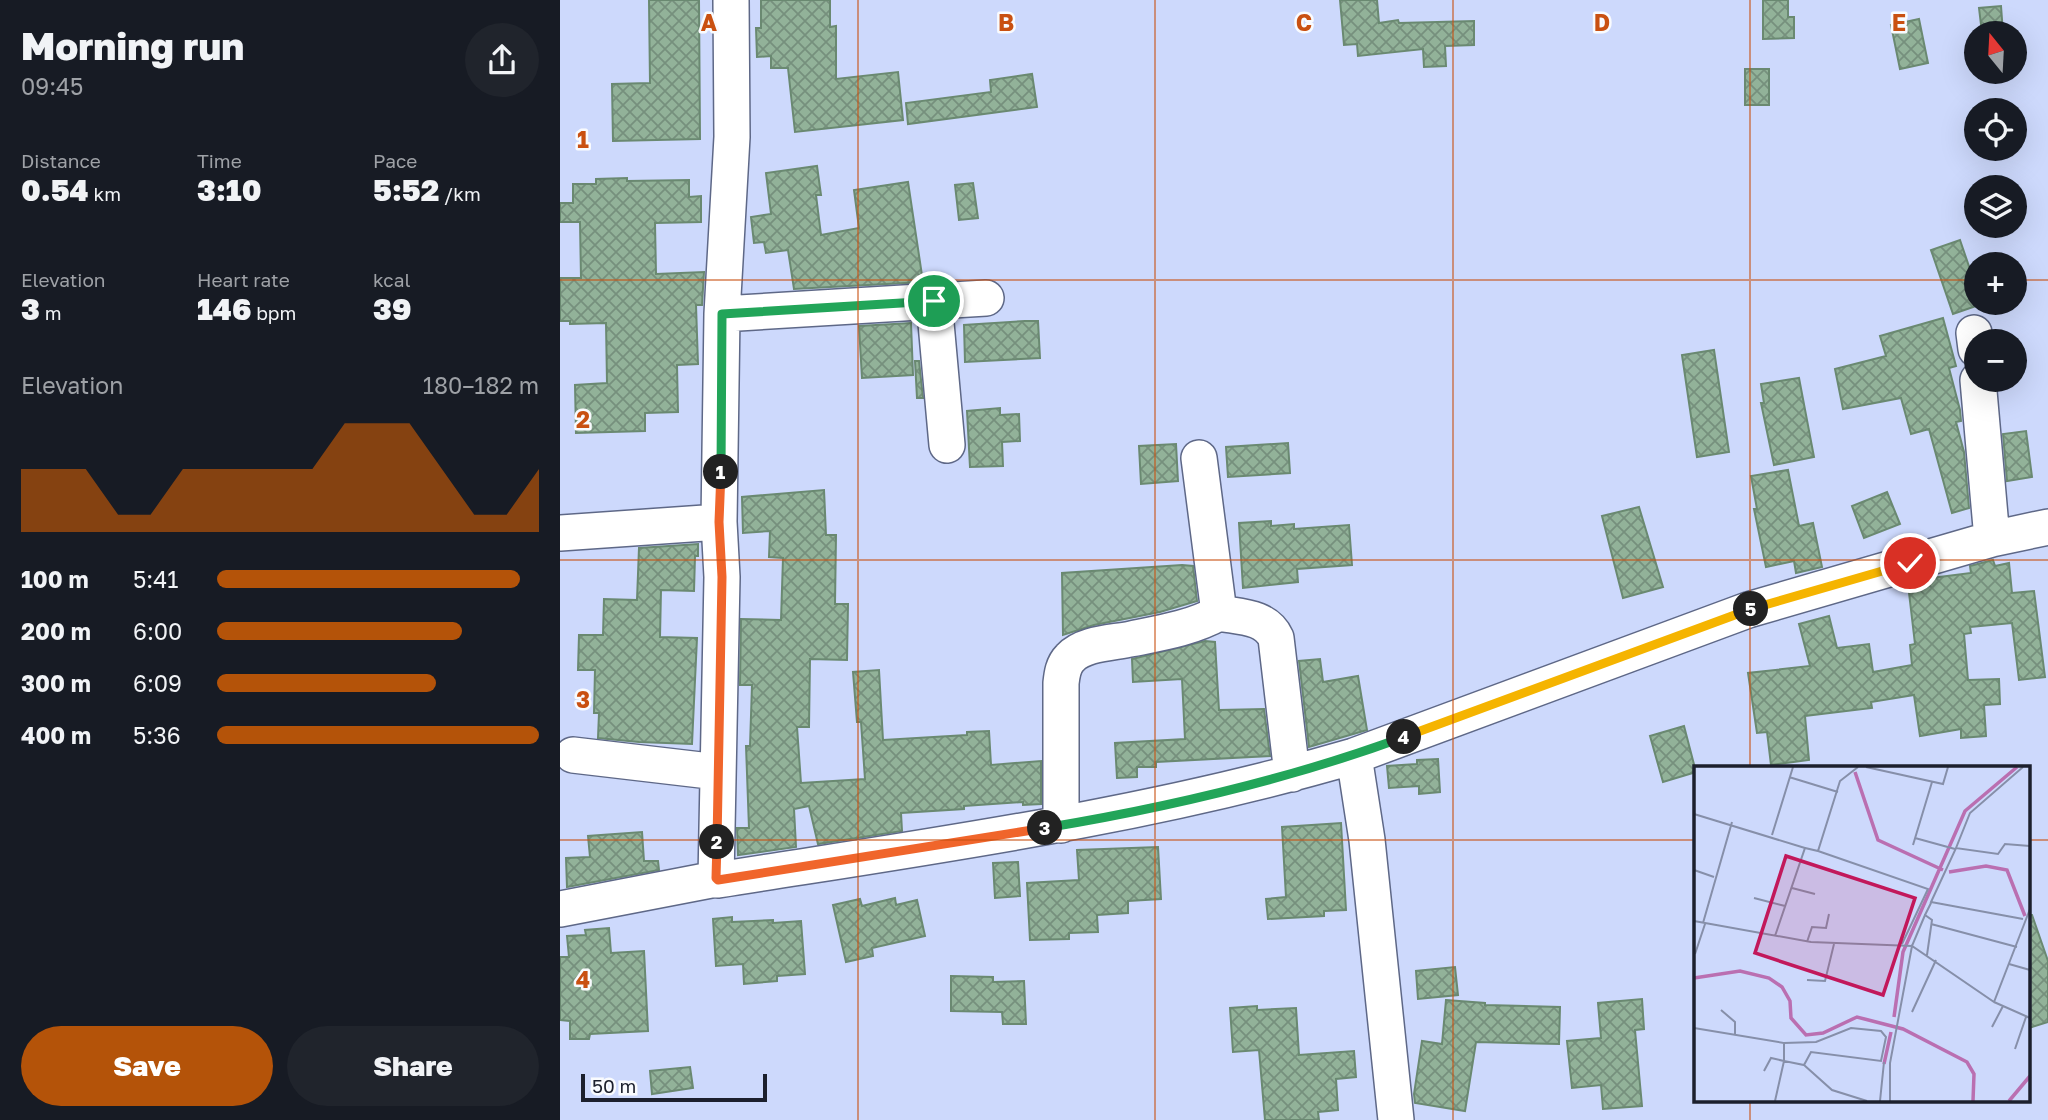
<!DOCTYPE html>
<meta charset="utf-8">
<style>
body{margin:0;font-family:"Golos Text",sans-serif;background:#20242c;color:#f1f3f6;height:100vh;display:flex;flex-direction:column;font-size:26px;white-space:nowrap}
*{box-sizing:border-box;margin:0}
p{font-size:23px;color:#9ea1a6}
.icon{flex:none;width:38px;height:38px;fill:none;stroke:currentColor;stroke-width:2;stroke-linecap:round;stroke-linejoin:round}
.map{position:relative;flex:1;overflow:hidden}
.drawer{display:flex;flex-direction:column;background:#171b24;width:560px}
.drawer>*{flex:none}
.needle{width:46px;rotate:342deg}
.controls{position:absolute;left:1404px;top:21px;display:grid;gap:14px}
.controls a{display:grid;place-items:center;width:63px;height:63px;border-radius:50%;background:#171b24;box-shadow:0 7px 28px #0002;font-size:35px}
.scale{position:absolute;left:21px;bottom:18px;width:186px;box-sizing:border-box;padding-left:7px;border:4px solid #1c202d;border-top:0;font-size:19px;line-height:24px;white-space:nowrap;color:#1c202d;-webkit-text-stroke:5px #f9fbfe;paint-order:stroke}
.pin{position:absolute;display:grid;place-items:center;width:60px;height:60px;color:#fff;margin:-30px;border:4px solid #fff;border-radius:50%;box-shadow:0 2px 7px #0007}
.km{position:absolute;width:35px;height:35px;margin:-18px;border-radius:50%;background:#222;color:#fff;font-size:19px;line-height:35px;text-align:center}
.round{display:grid;place-items:center;flex:none;width:74px;height:74px;border-radius:37px;background:#20242c}
.summary{display:flex;align-items:center;justify-content:space-between;height:119px;padding:0 21px}
h1{font-size:38px;font-weight:800;line-height:52px}
.metrics{display:grid;grid-template-columns:repeat(3,1fr);gap:10px;height:119px;padding:7px 21px}
.metrics div{display:grid;align-content:center}
.metrics b{font-size:30px;font-weight:800}
.metrics small{font-size:19px;font-weight:400}
.metrics p{font-size:19px}
.chart{height:196px;padding:14px 21px}
.chart p{display:flex;justify-content:space-between}
.chart svg{width:100%;height:126px;margin-top:7px;fill:#b45309;opacity:.7}
.button{display:flex;gap:14px;margin-top:auto;padding:14px 21px}
.button a{flex:1;height:80px;border-radius:42px;background:#b45309;color:#fff;font-size:28px;font-weight:800;line-height:80px;text-align:center}
.button a+a{background:#20242c;color:#f1f3f6}
ul{padding:0 21px;list-style:none;font-size:23px}
li{display:grid;grid-template-columns:112px 84px 1fr;align-items:center;height:52px}
li i{height:18px;border-radius:9px;background:#b45309}
main{display:flex;flex:1;min-height:0}
.map>svg:first-child{display:block}
.building{fill:url(#building-cross-hatch);stroke:#6a8971;stroke-width:2}
.lines{fill:none;stroke-linecap:round;stroke-linejoin:round}
.minor-casing{stroke:#5e6887;stroke-width:38}
.minor{stroke:#fff;stroke-width:35}
.split-1-casing{stroke:#fff;stroke-width:14}
.split-2-casing{stroke:#fff;stroke-width:14}
.split-3-casing{stroke:#fff;stroke-width:14}
.split-4-casing{stroke:#fff;stroke-width:14}
.split-5-casing{stroke:#fff;stroke-width:14}
.split-6-casing{stroke:#fff;stroke-width:14}
.split-1{stroke:#22a559;stroke-width:9}
.split-2{stroke:#f0652b;stroke-width:9}
.split-3{stroke:#f0652b;stroke-width:9}
.split-4{stroke:#22a559;stroke-width:9}
.split-5{stroke:#f5b400;stroke-width:9}
.split-6{stroke:#f5b400;stroke-width:9}
.grid{fill:none;stroke:#c95011;stroke-width:2;stroke-opacity:0.55}
.inset-river{fill:none;stroke:#ba6fb1;stroke-width:3.5}
.inset-road{fill:none;stroke:#868fa9;stroke-width:2}
.view{fill:#c2185b;fill-opacity:0.15;stroke:#c2185b;stroke-width:3.5}
.inset-edge{fill:none;stroke:#1c202d;stroke-width:3.5}
.grid-label{font-size:23px;text-anchor:middle;font-weight:bold;fill:#c95011;stroke:#f9fbfe;stroke-width:5;stroke-linejoin:round;paint-order:stroke}
</style>
<main>
<section class="drawer">
<div class="summary"><div><h1>Morning run</h1><p>09:45</p></div><a class="round"><svg class="icon" aria-label="share" viewBox="0 0 24 24"><path d="M12 15V3M7 8l5-5 5 5M5 13v7h14v-7"/></svg></a></div>
<div class="metrics">
<div><p>Distance</p><b>0.54<small> km</small></b></div>
<div><p>Time</p><b>3:10</b></div>
<div><p>Pace</p><b>5:52<small> /km</small></b></div>
</div>
<div class="metrics">
<div><p>Elevation</p><b>3<small> m</small></b></div>
<div><p>Heart rate</p><b>146<small> bpm</small></b></div>
<div><p>kcal</p><b>39</b></div>
</div>
<div class="chart"><p><span>Elevation</span>180–182 m</p>
<svg viewBox="0 0 160 44" preserveAspectRatio="none"><path d="M0 44V22L10 22L20 22L30 38L40 38L50 22L60 22L70 22L80 22L90 22L100 6L110 6L120 6L130 22L140 38L150 38L160 22V44z"/></svg>
</div>
<ul>
<li><b>100 m</b>5:41<i style="width:94%"></i></li>
<li><b>200 m</b>6:00<i style="width:76%"></i></li>
<li><b>300 m</b>6:09<i style="width:68%"></i></li>
<li><b>400 m</b>5:36<i style="width:100%"></i></li>
</ul>
<div class="button"><a>Save</a><a>Share</a></div>
</section>
<div class="map">
<svg width="1488" height="1120" viewBox="0 0 1488 1120">
<defs>
<pattern id="building-cross-hatch" width="8" height="8" patternUnits="userSpaceOnUse" patternTransform="scale(1.75)"><rect width="8" height="8" fill="#92b299"/><path d="M0 0l8 8M0 8l8-8" fill="none" stroke="#76907d"/></pattern>
</defs>
<rect width="100%" height="100%" fill="#cdd9fc"/>
<path class="building" d="M 89,0 L 139,0 L 140,139 L 53,141 L 52,84 L 90,83 Z
M 201,0 L 270,0 L 270,27 L 276,26 L 276,79 L 338,72 L 343,120 L 235,132 L 228,68 L 211,68 L 211,56 L 197,57 L 196,28 L 201,28 Z
M 780,0 L 817,0 L 819,23 L 838,20 L 839,23 L 914,21 L 914,45 L 885,46 L 886,66 L 864,67 L 863,49 L 798,56 L 797,44 L 784,45 Z
M 1203,0 L 1228,0 L 1228,17 L 1234,17 L 1234,38 L 1203,39 Z
M 1441,6 L 1443,33 L 1422,33 L 1419,8 Z
M 1359,19 L 1368,63 L 1340,69 L 1331,25 Z
M 1185,69 L 1209,69 L 1209,105 L 1185,105 Z
M 472,74 L 477,107 L 348,124 L 346,103 L 431,92 L 430,80 Z
M 257,166 L 261,195 L 256,195 L 261,235 L 299,228 L 294,190 L 348,182 L 363,282 L 234,289 L 228,250 L 206,253 L 204,242 L 194,243 L 191,217 L 211,214 L 206,173 Z
M 67,178 L 67,181 L 129,180 L 129,197 L 141,196 L 141,222 L 95,223 L 96,274 L 144,272 L 142,305 L 136,305 L 138,364 L 117,365 L 118,412 L 85,413 L 85,431 L 16,433 L 15,385 L 47,383 L 46,323 L 10,324 L 10,321 L 0,321 L 0,278 L 21,278 L 20,222 L 0,222 L 0,203 L 13,203 L 13,184 L 36,184 L 36,179 Z
M 413,183 L 418,218 L 399,220 L 395,185 Z
M 1400,240 L 1416,287 L 1416,306 L 1393,314 L 1371,250 Z
M 1383,318 L 1396,366 L 1389,368 L 1400,410 L 1401,421 L 1396,422 L 1404,452 L 1409,508 L 1392,513 L 1369,429 L 1351,434 L 1341,398 L 1283,409 L 1275,369 L 1326,356 L 1320,336 Z
M 465,321 L 478,321 L 480,358 L 405,362 L 404,325 Z
M 351,323 L 353,375 L 302,378 L 299,326 Z
M 1154,350 L 1169,452 L 1137,457 L 1122,355 Z
M 355,361 L 359,361 L 363,398 L 357,398 Z
M 1239,378 L 1254,457 L 1214,465 L 1201,403 L 1204,403 L 1201,384 Z
M 440,408 L 440,415 L 459,414 L 460,441 L 442,442 L 443,466 L 410,467 L 407,411 Z
M 1466,431 L 1472,477 L 1447,481 L 1443,434 Z
M 728,443 L 730,473 L 668,477 L 666,447 Z
M 616,444 L 618,481 L 581,484 L 579,446 Z
M 1228,470 L 1239,526 L 1253,523 L 1262,567 L 1236,573 L 1234,561 L 1206,567 L 1194,509 L 1197,509 L 1191,476 Z
M 264,490 L 266,535 L 276,535 L 275,604 L 288,604 L 287,660 L 250,659 L 249,727 L 237,727 L 241,783 L 305,779 L 301,722 L 297,722 L 293,672 L 319,670 L 323,740 L 407,735 L 407,732 L 429,731 L 431,765 L 481,761 L 481,804 L 463,805 L 463,802 L 404,806 L 404,809 L 341,813 L 342,831 L 258,844 L 249,806 L 234,809 L 236,847 L 178,855 L 177,828 L 189,828 L 186,746 L 190,746 L 192,685 L 180,685 L 181,619 L 221,620 L 223,558 L 209,557 L 210,531 L 183,533 L 182,497 Z
M 1327,492 L 1340,524 L 1304,538 L 1292,506 Z
M 1079,507 L 1103,587 L 1063,598 L 1042,516 Z
M 711,521 L 711,526 L 734,524 L 734,529 L 789,525 L 792,565 L 737,569 L 738,582 L 683,588 L 679,523 Z
M 138,544 L 138,556 L 135,556 L 134,591 L 101,590 L 100,637 L 137,638 L 132,744 L 79,742 L 38,738 L 39,713 L 34,713 L 35,670 L 18,670 L 19,635 L 43,635 L 44,599 L 77,600 L 79,548 Z
M 1433,560 L 1435,566 L 1449,563 L 1452,593 L 1474,591 L 1485,677 L 1459,680 L 1452,623 L 1410,627 L 1411,633 L 1404,634 L 1408,680 L 1439,679 L 1440,704 L 1424,705 L 1426,736 L 1401,738 L 1401,729 L 1360,736 L 1354,695 L 1311,702 L 1312,708 L 1245,716 L 1249,760 L 1211,765 L 1207,732 L 1197,733 L 1188,673 L 1250,666 L 1239,624 L 1269,616 L 1277,648 L 1309,644 L 1313,672 L 1352,665 L 1350,645 L 1355,644 L 1348,584 L 1372,581 L 1372,578 L 1411,573 L 1410,566 Z
M 622,565 L 633,566 L 637,601 L 600,612 L 534,625 L 503,635 L 502,573 Z
M 645,641 L 655,642 L 659,710 L 704,709 L 710,756 L 596,762 L 596,767 L 577,767 L 577,777 L 557,778 L 555,743 L 625,739 L 622,679 L 573,682 L 572,659 Z
M 760,659 L 763,682 L 798,676 L 807,730 L 749,747 L 739,661 Z
M 1124,726 L 1136,772 L 1103,782 L 1090,736 Z
M 878,759 L 880,792 L 859,794 L 859,786 L 829,788 L 827,766 L 857,764 L 857,760 Z
M 781,823 L 786,910 L 764,911 L 764,916 L 708,919 L 706,899 L 726,897 L 722,827 Z
M 82,832 L 84,861 L 98,861 L 99,870 L 7,887 L 6,858 L 30,857 L 28,836 Z
M 598,847 L 601,899 L 568,901 L 568,913 L 537,915 L 538,932 L 509,933 L 509,939 L 470,940 L 467,883 L 519,880 L 517,850 Z
M 458,862 L 460,896 L 435,898 L 433,863 Z
M 335,898 L 336,905 L 357,900 L 365,936 L 312,948 L 313,956 L 286,962 L 273,905 L 300,899 L 302,906 Z
M 1469,915 L 1472,915 L 1488,961 L 1488,1022 L 1469,1028 Z
M 172,917 L 172,922 L 213,920 L 213,923 L 241,921 L 245,974 L 217,976 L 217,981 L 184,984 L 183,964 L 156,966 L 153,919 Z
M 49,928 L 51,953 L 84,951 L 88,1031 L 30,1034 L 29,1039 L 10,1039 L 10,1021 L 0,1020 L 0,957 L 9,957 L 7,936 L 26,935 L 25,930 Z
M 895,967 L 898,995 L 858,999 L 856,971 Z
M 391,976 L 433,977 L 433,982 L 464,981 L 466,1024 L 443,1024 L 442,1012 L 391,1011 Z
M 1082,999 L 1084,1029 L 1075,1030 L 1082,1106 L 1043,1109 L 1041,1085 L 1012,1088 L 1007,1041 L 1041,1038 L 1038,1003 Z
M 886,1000 L 925,1003 L 925,1005 L 1000,1007 L 999,1044 L 916,1042 L 905,1111 L 855,1103 L 854,1094 L 862,1041 L 882,1044 Z
M 697,1006 L 697,1010 L 736,1008 L 739,1055 L 794,1051 L 796,1077 L 776,1079 L 778,1110 L 758,1112 L 759,1120 L 705,1120 L 699,1050 L 673,1052 L 670,1008 Z
M 130,1067 L 133,1088 L 92,1094 L 90,1071 Z"/>
<g class="lines">
<defs>
<path id="minor" d="M 374,301 L 387,445
M 162,314 L 426,298
M 1414,333 L 1416,349
M 1418,380 L 1432,539
M 0,533 L 159,522
M 659,613 C 680,617 706,616 716,638 L 732,774
M 13,755 L 158,772
M 794,756 L 807,840 L 836,1120
M 501,825 L 501,683 C 502,674 503,665 510,658 C 524,643 552,643 571,639 C 601,633 632,628 659,613 L 639,458
M 156,879 L 162,577 L 159,522 L 162,314 L 172,137 L 171,0
M 0,909 L 156,879 L 158,880 C 372,846 586,817 794,756 L 1188,610 L 1432,539 L 1488,527"/>
</defs>
<use href="#minor" class="minor-casing"/>
<use href="#minor" class="minor"/>
</g>
<g class="lines">
<defs>
<path id="split-1" d="M 161,472 L 162,314 L 374,301"/>
<path id="split-2" d="M 157,842 L 162,577 L 159,522 L 161,472"/>
<path id="split-3" d="M 157,842 L 156,878 L 158,880 L 485,828"/>
<path id="split-4" d="M 485,828 C 605,808 730,779 844,737"/>
<path id="split-5" d="M 844,737 L 1191,609"/>
<path id="split-6" d="M 1191,609 L 1350,563"/>
</defs>
<use href="#split-1" class="split-1-casing"/>
<use href="#split-2" class="split-2-casing"/>
<use href="#split-3" class="split-3-casing"/>
<use href="#split-4" class="split-4-casing"/>
<use href="#split-5" class="split-5-casing"/>
<use href="#split-6" class="split-6-casing"/>
<use href="#split-1" class="split-1"/>
<use href="#split-2" class="split-2"/>
<use href="#split-3" class="split-3"/>
<use href="#split-4" class="split-4"/>
<use href="#split-5" class="split-5"/>
<use href="#split-6" class="split-6"/>
</g>
<path class="grid" d="M 298,0 L 298,1120M 595,0 L 595,1120M 893,0 L 893,1120M 1190,0 L 1190,768M 0,280 L 1416,280M 1454,280 L 1488,280M 0,560 L 1488,560M 0,840 L 1136,840M 1469,840 L 1488,840M 1190,1101 L 1190,1120"/>
<g transform="translate(1134 766)">
<rect width="336" height="336" fill="#cdd9fc"/>
<path class="inset-river" d="M 161,6 L 184,74 L 249,104M 255,106 L 292,100 L 313,104 L 331,150M 0,212 L 46,205 L 75,212 L 88,221 L 96,235 L 97,252 L 112,269 L 129,267 L 163,251 L 209,263 L 273,296 L 280,308 L 279,335M 200,251 L 209,186 L 271,45 L 323,1M 190,298 L 197,266M 315,335 L 336,310"/>
<path class="inset-road" d="M 172,1 L 249,18 L 254,1M 95,11 L 144,26M 0,48 L 111,82M 78,69 L 99,1M 221,72 L 261,83M 219,79 L 238,16M 262,82 L 276,47 L 329,1M 124,85 L 234,123 L 208,178M 0,104 L 20,111M 98,122 L 121,128M 60,132 L 91,140M 329,153 L 237,136 L 262,82 L 304,88 L 311,78 L 336,80M 0,155 L 117,176 L 218,180 L 231,149M 9,157 L 38,56M 237,158 L 323,181M 81,170 L 111,82 L 124,85 L 146,15 L 164,1M 113,176 L 118,161 L 132,162 L 135,148M 1,188 L 11,158M 233,189 L 238,154 L 231,149 L 237,137M 315,198 L 336,204M 113,214 L 131,215 L 140,178M 300,236 L 336,252M 27,244 L 41,256 L 41,269M 218,246 L 242,194M 298,261 L 309,240M 0,262 L 90,277 L 90,295 L 110,299 L 117,286 L 187,295 L 192,271 L 187,265 L 157,262 L 122,276 L 90,277M 321,283 L 332,251M 110,299 L 138,324 L 173,335M 70,305 L 77,292 L 90,295 L 81,335M 186,335 L 190,296M 196,335 L 196,297 L 218,180 L 300,236 L 336,143"/>
<path class="view" d="M 92,90 L 221,132 L 189,229 L 61,187 Z"/>
<rect width="336" height="336" class="inset-edge"/>
</g>
<g class="grid-label">
<text x="149" y="31">A</text>
<text x="446" y="31">B</text>
<text x="744" y="31">C</text>
<text x="1042" y="31">D</text>
<text x="1339" y="31">E</text>
<text x="23" y="148">1</text>
<text x="23" y="428">2</text>
<text x="23" y="708">3</text>
<text x="23" y="988">4</text>
</g>
</svg>
<div class="controls">
<a><svg class="needle" viewBox="-14 -14 28 28"><path d="M0-13l5 13h-10z" fill="#e53935"/><path d="M0 13l5-13h-10z" fill="#9ea1a6"/></svg></a>
<a><svg class="icon" aria-label="locate" viewBox="0 0 24 24"><circle cx="12" cy="12" r="6"/><path d="M12 2v4M12 18v4M2 12h4M18 12h4"/></svg></a>
<a><svg class="icon" aria-label="layers" viewBox="0 0 24 24"><path d="M12 4l9 5-9 5-9-5zM3 14l9 5 9-5"/></svg></a>
<a>+</a>
<a>−</a>
</div>
<div class="scale">50 m</div>
<div class="pin" style="left:374px;top:301px;background:#1e9e55"><svg class="icon" aria-label="arrive" viewBox="0 0 24 24"><path d="M6 21V4h12l-3 4 3 4H6"/></svg></div>
<div class="pin" style="left:1350px;top:563px;background:#d93025"><svg class="icon" aria-label="check" viewBox="0 0 24 24"><path d="M5 12l5 5 9-10"/></svg></div>
<b class="km" style="left:161px;top:472px">1</b>
<b class="km" style="left:157px;top:842px">2</b>
<b class="km" style="left:485px;top:828px">3</b>
<b class="km" style="left:844px;top:737px">4</b>
<b class="km" style="left:1191px;top:609px">5</b>
</div>
</main>
